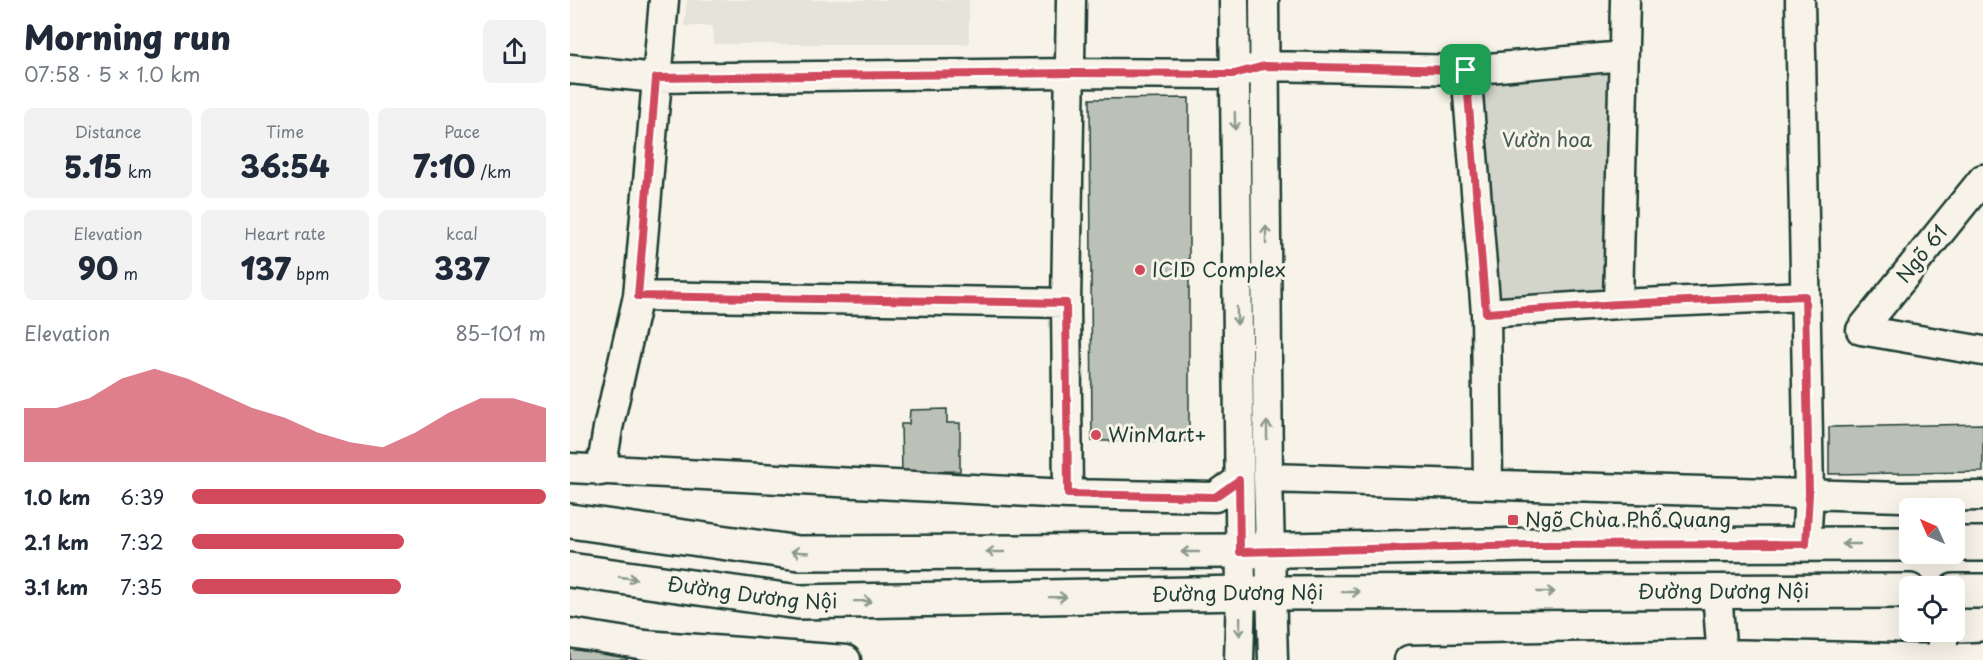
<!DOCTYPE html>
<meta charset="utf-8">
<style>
body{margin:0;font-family:"Playpen Sans",sans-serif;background:#f2f2f3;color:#1f2937;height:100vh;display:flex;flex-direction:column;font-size:22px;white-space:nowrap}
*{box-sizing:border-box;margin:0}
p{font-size:20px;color:#747a83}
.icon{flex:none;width:33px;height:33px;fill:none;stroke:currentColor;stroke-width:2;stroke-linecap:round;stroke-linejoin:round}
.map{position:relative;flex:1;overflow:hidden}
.details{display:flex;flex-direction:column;background:#fff;width:570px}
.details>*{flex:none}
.needle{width:39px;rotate:315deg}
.controls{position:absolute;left:1329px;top:498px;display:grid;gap:12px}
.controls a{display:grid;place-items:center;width:66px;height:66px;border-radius:9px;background:#fff;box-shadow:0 6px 24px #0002;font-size:30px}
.pin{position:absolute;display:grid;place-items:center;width:51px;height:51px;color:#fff;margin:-26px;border-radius:12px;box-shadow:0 3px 9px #0006}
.round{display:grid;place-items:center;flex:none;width:63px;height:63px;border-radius:9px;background:#f2f2f3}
.summary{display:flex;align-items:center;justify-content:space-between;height:102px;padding:0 24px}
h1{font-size:33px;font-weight:800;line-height:45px}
.figures{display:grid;grid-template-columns:repeat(3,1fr);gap:9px;height:102px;padding:6px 24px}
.figures div{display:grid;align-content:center;border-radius:9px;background:#f2f2f3;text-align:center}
.figures b{font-size:30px;font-weight:800}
.figures small{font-size:16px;font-weight:400}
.figures p{font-size:16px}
.chart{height:168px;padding:12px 24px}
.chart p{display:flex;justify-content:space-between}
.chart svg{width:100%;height:108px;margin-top:6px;fill:#d1495b;opacity:.7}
ul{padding:0 24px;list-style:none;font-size:20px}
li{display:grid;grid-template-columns:96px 72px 1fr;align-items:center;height:45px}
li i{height:15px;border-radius:8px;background:#d1495b}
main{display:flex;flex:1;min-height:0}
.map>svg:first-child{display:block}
.built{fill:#e5e4d9}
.green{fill:#d3d5ca;stroke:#79897f;stroke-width:1.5}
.building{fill:#bbc1b6;stroke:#1f3d34;stroke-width:1.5}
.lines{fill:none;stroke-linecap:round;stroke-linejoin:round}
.minor-casing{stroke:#1f3d34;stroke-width:33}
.major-casing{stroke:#1f3d34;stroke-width:38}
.minor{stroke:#f7f3e8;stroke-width:28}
.major{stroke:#f7f3e8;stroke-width:33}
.oneway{stroke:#8b988e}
.route-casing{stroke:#fff;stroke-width:12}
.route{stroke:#d1495b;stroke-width:8}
.poi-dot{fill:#d1495b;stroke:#f7f3e8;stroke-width:2}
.labels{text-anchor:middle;stroke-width:6;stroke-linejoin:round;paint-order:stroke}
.park-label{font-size:20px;fill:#435b52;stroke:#f7f3e8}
.street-label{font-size:20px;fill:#1f3d34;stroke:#f7f3e8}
.poi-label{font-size:20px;fill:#1f3d34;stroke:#f7f3e8;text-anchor:start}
</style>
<main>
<section class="details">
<div class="summary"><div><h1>Morning run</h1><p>07:58 · 5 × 1.0 km</p></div><a class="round"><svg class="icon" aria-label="share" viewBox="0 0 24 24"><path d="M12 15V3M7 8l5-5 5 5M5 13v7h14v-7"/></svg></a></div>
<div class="figures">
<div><p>Distance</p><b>5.15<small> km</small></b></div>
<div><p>Time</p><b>36:54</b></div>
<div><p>Pace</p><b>7:10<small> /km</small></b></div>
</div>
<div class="figures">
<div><p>Elevation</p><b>90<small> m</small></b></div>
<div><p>Heart rate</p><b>137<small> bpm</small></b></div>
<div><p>kcal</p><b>337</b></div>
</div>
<div class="chart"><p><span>Elevation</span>85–101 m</p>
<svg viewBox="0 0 160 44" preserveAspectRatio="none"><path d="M0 44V22L10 22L20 18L30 10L40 6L50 10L60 16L70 22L80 26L90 32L100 36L110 38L120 32L130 24L140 18L150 18L160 22V44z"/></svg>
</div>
<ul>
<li><b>1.0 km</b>6:39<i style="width:100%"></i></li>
<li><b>2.1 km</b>7:32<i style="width:60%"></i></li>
<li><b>3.1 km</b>7:35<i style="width:59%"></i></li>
</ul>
</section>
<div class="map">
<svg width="1413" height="660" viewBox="0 0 1413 660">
<rect width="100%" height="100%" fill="#f7f3e8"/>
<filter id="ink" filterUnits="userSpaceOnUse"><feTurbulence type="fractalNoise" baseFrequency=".0167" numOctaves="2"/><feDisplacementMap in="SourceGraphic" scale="12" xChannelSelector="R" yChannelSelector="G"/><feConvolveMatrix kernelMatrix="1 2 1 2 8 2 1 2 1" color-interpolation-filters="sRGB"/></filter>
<g filter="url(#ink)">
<path class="built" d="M 117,0 L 399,0 L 399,44 L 144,44 L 143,26 L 114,26 Z"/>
<path class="green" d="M 1050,60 L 1045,300 L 919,309 L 899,73 Z"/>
<path class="building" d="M 619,98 L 619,441 L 522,441 L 520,99 Z
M 377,409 L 377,423 L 390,423 L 390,471 L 332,472 L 331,424 L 339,424 L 340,410 Z
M 1413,424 L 1413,472 L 1259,474 L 1259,427 Z
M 0,649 L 58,656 L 57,660 L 0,660 Z"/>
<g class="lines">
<defs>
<path id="minor" d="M 664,0 L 671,593 L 669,660
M 694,0 L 698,478 L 703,660
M 1230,0 L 1239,494 L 1236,544
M 0,69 L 86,78 L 501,73 L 664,74 L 694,66 L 896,70 L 916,313 L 918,484
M 896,70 L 1053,56
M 1413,179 L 1291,330 L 1413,351
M 68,296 L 496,303
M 1048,304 L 1055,0
M 916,313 L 1048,304 L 1235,296
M 0,468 L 498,494 L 645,497 L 669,480
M 31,471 L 38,428 L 68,296 L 94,0
M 698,478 L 1331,497 L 1413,496
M 498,494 L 496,303 L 501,0
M 1147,591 L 1152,660
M 0,633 L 75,645 L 276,660
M 839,660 L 1152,654 L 1371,659 L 1413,657
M 1371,660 L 1374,632"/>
<g id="major">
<path d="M 0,521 L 229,553 L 670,551 L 966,545 L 1340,544"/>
<path d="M 1384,544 L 1413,544"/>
<path id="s1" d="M 0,570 L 229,602 L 671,593 L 1340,591"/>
<path d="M 1384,591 L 1413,591"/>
</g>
</defs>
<use href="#minor" class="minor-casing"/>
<use href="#major" class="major-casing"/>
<use href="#minor" class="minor"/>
<use href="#major" class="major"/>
</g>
<defs><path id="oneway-shaft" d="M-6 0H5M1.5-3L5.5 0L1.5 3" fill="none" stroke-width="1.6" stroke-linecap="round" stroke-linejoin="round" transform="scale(1.5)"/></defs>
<g class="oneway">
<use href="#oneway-shaft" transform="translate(665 121) rotate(89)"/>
<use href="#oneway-shaft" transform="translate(696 235) rotate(-90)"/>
<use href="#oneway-shaft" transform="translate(667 316) rotate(89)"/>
<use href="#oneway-shaft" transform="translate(697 430) rotate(-90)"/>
<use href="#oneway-shaft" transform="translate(1281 544) rotate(180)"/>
<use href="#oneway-shaft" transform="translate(230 552) rotate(-177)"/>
<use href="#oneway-shaft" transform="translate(425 552) rotate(180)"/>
<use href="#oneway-shaft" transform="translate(620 552) rotate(180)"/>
<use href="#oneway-shaft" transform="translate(58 578) rotate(8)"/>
<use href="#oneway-shaft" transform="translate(781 592)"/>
<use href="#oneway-shaft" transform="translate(976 592)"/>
<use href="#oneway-shaft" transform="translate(488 597) rotate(-1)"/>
<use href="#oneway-shaft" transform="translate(293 601) rotate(-1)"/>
<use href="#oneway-shaft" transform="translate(670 627) rotate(91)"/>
</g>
</g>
<g class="lines" filter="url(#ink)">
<defs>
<path id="route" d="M 694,66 L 896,70 L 916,313 L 1048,304 L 1235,296 L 1239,494 L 1236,544 L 966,545 L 670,552 L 669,480 L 645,497 L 498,494 L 496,303 L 68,296 L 86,78 L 501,73 L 664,74 Z"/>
</defs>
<use href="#route" class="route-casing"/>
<use href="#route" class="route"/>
</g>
<g class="poi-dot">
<circle cx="570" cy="270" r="6"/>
<circle cx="526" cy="435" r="6"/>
<rect x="937" y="514" width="12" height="12" rx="3"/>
</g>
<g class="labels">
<g class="park-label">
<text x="977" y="147">Vườn hoa</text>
</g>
<g class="street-label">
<text transform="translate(1352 254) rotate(-51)" y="7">Ngõ 61</text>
<text dy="7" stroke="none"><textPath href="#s1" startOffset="1156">Đường Dương Nội</textPath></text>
<text dy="7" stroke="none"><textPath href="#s1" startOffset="184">Đường Dương Nội</textPath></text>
<text dy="7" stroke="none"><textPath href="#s1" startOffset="670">Đường Dương Nội</textPath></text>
</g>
<g class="poi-label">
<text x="582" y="277">ICID Complex</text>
<text x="538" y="442">WinMart+</text>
<text x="955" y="527">Ngõ Chùa Phổ Quang</text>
</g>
</g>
</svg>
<div class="controls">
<a><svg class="needle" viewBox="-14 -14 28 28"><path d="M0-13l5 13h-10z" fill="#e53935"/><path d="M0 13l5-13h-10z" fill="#747a83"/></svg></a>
<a><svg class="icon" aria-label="locate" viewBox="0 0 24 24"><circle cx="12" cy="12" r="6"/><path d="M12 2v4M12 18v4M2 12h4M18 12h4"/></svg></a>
</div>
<div class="pin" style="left:896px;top:70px;background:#1e9e55"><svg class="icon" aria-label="arrive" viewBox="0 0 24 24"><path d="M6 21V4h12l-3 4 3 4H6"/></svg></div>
</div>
</main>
